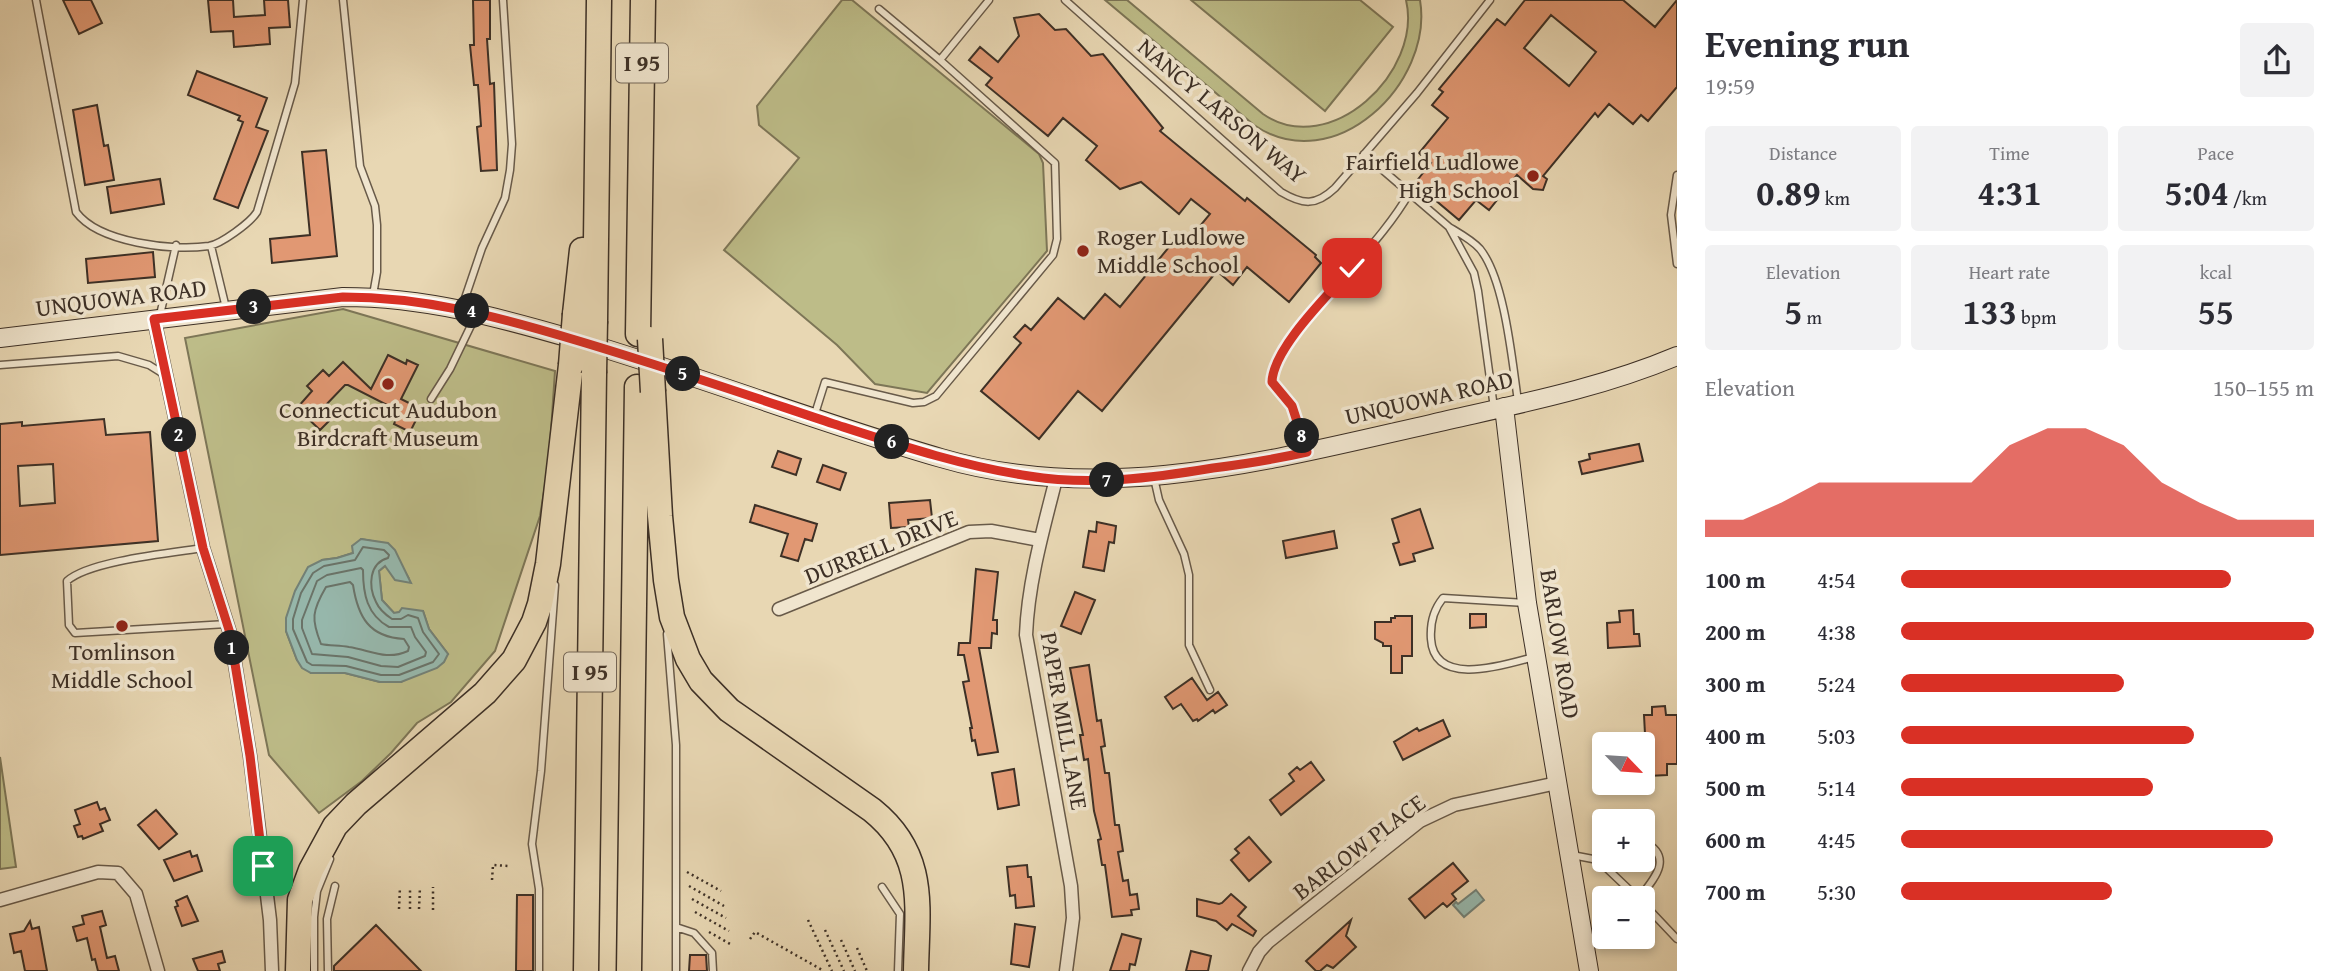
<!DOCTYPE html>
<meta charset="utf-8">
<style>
body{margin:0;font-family:"Gentium Book Plus",serif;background:#f2f2f3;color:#2b2b33;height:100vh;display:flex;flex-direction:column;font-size:26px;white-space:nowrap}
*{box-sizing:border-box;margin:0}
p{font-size:23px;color:#7c7c81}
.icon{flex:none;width:38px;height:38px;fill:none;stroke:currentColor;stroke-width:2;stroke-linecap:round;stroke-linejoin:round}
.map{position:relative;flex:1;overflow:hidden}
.sheet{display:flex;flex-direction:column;background:#fff;width:665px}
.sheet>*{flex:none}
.needle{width:46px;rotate:115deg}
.tools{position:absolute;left:1592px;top:732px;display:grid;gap:14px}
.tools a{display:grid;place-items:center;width:63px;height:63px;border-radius:7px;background:#fff;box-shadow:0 4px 10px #0003;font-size:35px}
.pin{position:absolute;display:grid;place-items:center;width:60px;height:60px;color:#fff;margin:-30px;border-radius:14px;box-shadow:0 4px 10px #0006}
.km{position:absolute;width:35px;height:35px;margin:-18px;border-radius:50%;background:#222;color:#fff;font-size:19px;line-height:35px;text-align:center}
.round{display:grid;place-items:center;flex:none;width:74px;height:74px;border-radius:7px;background:#f2f2f3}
.summary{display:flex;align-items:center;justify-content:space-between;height:119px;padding:0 28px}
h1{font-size:38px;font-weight:800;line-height:52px}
.metrics{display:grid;grid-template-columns:repeat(3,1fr);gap:10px;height:119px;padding:7px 28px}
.metrics div{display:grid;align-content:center;border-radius:7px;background:#f2f2f3;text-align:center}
.metrics b{font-size:35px;font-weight:800}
.metrics small{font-size:19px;font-weight:400}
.metrics p{font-size:19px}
.chart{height:196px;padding:14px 28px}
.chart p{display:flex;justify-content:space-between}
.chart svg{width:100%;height:126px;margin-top:7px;fill:#d93025;opacity:.7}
ul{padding:0 28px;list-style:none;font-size:23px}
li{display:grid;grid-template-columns:112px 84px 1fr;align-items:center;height:52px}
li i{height:18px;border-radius:9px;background:#d93025}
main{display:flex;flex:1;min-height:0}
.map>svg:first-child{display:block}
.green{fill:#bdbc88;stroke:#7d7657;stroke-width:2;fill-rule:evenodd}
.water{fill:#97b9ae;stroke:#738278;stroke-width:2}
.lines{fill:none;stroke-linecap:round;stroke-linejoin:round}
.shore{stroke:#6a746a;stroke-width:2}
.building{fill:#e19873;stroke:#3d3026;stroke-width:2;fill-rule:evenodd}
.lane-casing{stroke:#685a49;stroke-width:9}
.street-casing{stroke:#685a49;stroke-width:15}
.secondary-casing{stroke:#3d3026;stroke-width:20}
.highway-casing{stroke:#3d3026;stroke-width:27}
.path{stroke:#3d3026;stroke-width:2.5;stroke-dasharray:2 3.5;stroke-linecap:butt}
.lane{stroke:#f0e5ce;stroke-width:6}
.street{stroke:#f0e5ce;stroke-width:12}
.secondary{stroke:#f0e5ce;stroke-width:18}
.highway{stroke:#e8d7b3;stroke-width:24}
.highway-bridge-casing{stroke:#3d3026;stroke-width:27;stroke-linecap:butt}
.highway-bridge{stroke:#e8d7b3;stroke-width:24}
.route-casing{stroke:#fff;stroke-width:14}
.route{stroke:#d93025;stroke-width:9}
.poi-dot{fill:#8f2418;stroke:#f0e5ce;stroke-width:2.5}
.labels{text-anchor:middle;stroke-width:7;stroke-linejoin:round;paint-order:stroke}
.shield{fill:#f0e5ce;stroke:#736658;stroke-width:2}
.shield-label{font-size:23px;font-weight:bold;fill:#3d3026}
.street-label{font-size:24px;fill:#3d3026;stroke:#f0e5ce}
.poi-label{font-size:24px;fill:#3d3026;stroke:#f0e5ce}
</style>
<main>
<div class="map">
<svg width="1677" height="971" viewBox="0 0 1677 971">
<rect width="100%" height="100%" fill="#e8d7b3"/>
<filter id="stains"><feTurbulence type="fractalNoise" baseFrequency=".00286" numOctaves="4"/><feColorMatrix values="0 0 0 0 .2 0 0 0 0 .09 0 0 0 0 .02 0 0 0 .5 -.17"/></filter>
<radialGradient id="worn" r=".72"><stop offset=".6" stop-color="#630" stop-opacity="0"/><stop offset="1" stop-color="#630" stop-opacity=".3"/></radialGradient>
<path class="green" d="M 842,0 L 852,0 L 1039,154 L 1043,163 L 1047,251 L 927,393 L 875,384 L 837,345 L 724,250 L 799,158 L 759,125 L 757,106 Z
M 1105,0 L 1127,0 L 1263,114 C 1330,160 1423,72 1406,0 L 1420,0 C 1434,83 1334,180 1254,125 Z
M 1191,0 L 1360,0 L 1393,27 L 1325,111 Z
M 343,309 L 555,371 L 549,461 L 540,516 L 495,651 L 451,702 L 417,723 L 391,753 L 362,781 L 319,813 L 269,755 L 185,338 ZM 361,539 C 400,545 389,547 408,577 L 394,578 L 386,565 L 379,571 L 382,600 L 394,613 L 423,611 L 429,629 L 448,654 L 401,682 L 380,682 L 345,673 L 311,673 L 297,660 L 286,631 L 322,560 L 337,558 L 353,553 Z
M 0,757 L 16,867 L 0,869 Z"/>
<path class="water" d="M 361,539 L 388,543 L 395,550 L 411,583 L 395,580 L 385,566 L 379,571 L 382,600 L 394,613 L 399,612 L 402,608 L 423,611 L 429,629 L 448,654 L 444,662 L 437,668 L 401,682 L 380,682 L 345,673 L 311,673 L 302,668 L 297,660 L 286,631 L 286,618 L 295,591 L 308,567 L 322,560 L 337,558 L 353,553 L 352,546 Z
M 1476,890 L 1484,900 L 1464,917 L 1453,905 L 1456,902 L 1458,904 Z"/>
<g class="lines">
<path class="shore" d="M 363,547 L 384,550 L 389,555 L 388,558 C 369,563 368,586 376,602 C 379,609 386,615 392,619 L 401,619 L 408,615 L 418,618 L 423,632 L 439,654 L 433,662 L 399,675 L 381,675 L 346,666 L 312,665 L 307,662 L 293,629 L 293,619 L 301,593 L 313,573 L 324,566 L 355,560 Z
M 361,568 L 363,570 C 363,594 367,615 389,627 L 411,627 L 415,637 L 426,652 L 425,656 L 398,667 L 381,666 L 348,657 L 312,654 L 302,628 L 302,620 L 317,581 L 327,575 Z
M 350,582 L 353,585 C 358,617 369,637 404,639 L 409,647 L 408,651 C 386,661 370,650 349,647 C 339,645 330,646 321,644 C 311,619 312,611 326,587 Z"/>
</g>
<path class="building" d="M 63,0 L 91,0 L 102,23 L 79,34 Z
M 208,0 L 233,0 L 234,17 L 265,15 L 264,0 L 288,0 L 290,27 L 269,28 L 270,44 L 234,47 L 233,31 L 211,32 Z
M 473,0 L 490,0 L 490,39 L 487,39 L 490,84 L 494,83 L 497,170 L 481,171 L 477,127 L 481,126 L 478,85 L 474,85 L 470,45 L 474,45 Z
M 1525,0 L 1623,0 L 1655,27 L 1677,0 L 1677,87 L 1648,121 L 1641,115 L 1633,124 L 1609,104 L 1598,117 L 1595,113 L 1543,176 L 1547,179 L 1543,190 L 1533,189 L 1517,175 L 1489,210 L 1476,200 L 1459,220 L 1415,183 L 1431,163 L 1419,153 L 1448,118 L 1432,105 L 1443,92 L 1439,89 L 1497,19 L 1505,25 ZM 1551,15 L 1596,52 L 1569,86 L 1524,48 Z
M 1039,14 L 1055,30 L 1066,29 L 1091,56 L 1103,54 L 1163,128 L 1160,131 L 1245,201 L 1247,198 L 1316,255 L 1315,257 L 1321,263 L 1289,302 L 1247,267 L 1233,285 L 1217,271 L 1102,411 L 1078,391 L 1039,439 L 981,391 L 1021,343 L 1014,337 L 1025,325 L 1031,330 L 1058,298 L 1084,319 L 1105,294 L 1120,307 L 1178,236 L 1186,243 L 1210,214 L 1191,199 L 1179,214 L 1141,182 L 1120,189 L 1086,160 L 1097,146 L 1063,118 L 1048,136 L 986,85 L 992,78 L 969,60 L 980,47 L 998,62 L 1019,36 L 1014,18 Z
M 197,71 L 267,98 L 256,127 L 268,131 L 238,208 L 214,199 L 243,122 L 238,120 L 240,116 L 188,95 Z
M 97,105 L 104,146 L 108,145 L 114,180 L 85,185 L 73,110 Z
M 326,150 L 337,256 L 272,263 L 270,239 L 310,235 L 302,152 Z
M 160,179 L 164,204 L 111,213 L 107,187 Z
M 153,252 L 155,277 L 88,283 L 86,259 Z
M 388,355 L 406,364 L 407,360 L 418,365 L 401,399 L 419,408 L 415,415 L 418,416 L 410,432 L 394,424 L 396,419 L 392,417 L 395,409 L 348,385 L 345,385 L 323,408 L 333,417 L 320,430 L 297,408 L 312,391 L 307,386 L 323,370 L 329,376 L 343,362 L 371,389 Z
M 104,419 L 106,435 L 150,432 L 158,541 L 0,555 L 0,424 L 22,422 L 22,426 ZM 53,464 L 55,503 L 20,506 L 18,466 Z
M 1639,444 L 1643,461 L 1582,474 L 1579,462 L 1590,459 L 1589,454 Z
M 778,451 L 801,459 L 796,475 L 772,467 Z
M 823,465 L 846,473 L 840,490 L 817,482 Z
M 930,500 L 932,518 L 908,520 L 909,527 L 891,528 L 889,503 Z
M 755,505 L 817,524 L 812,541 L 805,539 L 798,561 L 781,556 L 788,534 L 750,522 Z
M 1420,509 L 1433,548 L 1413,554 L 1415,561 L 1400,565 L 1393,544 L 1399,542 L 1392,519 Z
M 1097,522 L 1116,526 L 1114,543 L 1109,542 L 1104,571 L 1083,567 L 1089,531 L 1096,532 Z
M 1334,531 L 1337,548 L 1286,558 L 1283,541 Z
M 976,569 L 998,572 L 993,620 L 997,620 L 997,634 L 992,633 L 991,648 L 979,648 L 998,752 L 978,755 L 975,740 L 972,741 L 970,728 L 972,728 L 963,682 L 969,681 L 964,655 L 958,655 L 959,643 L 970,643 Z
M 1075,592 L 1095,600 L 1081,634 L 1061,626 Z
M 1633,610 L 1634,634 L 1639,634 L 1640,646 L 1608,648 L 1607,623 L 1620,622 L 1619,611 Z
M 1470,614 L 1486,614 L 1486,627 L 1470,628 Z
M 1395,616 L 1412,616 L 1412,656 L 1402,656 L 1402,673 L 1391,673 L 1391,646 L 1383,646 L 1383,643 L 1375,639 L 1375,622 L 1391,622 L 1391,618 L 1395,618 Z
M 1089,665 L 1097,721 L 1101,720 L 1105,746 L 1101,747 L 1105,773 L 1109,773 L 1115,825 L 1119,825 L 1123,851 L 1118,852 L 1123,881 L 1128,880 L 1130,895 L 1137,894 L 1139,909 L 1131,910 L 1132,915 L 1112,917 L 1105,865 L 1102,865 L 1098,840 L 1101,839 L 1094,811 L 1088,759 L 1084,760 L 1080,735 L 1083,735 L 1070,668 Z
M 1192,678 L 1207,700 L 1218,692 L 1227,705 L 1215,713 L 1213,710 L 1198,721 L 1197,719 L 1193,721 L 1181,704 L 1173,709 L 1165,697 Z
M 1665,706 L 1666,715 L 1677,715 L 1677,764 L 1667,764 L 1667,775 L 1648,776 L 1642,736 L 1645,734 L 1644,715 L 1652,715 L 1652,707 Z
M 1443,720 L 1450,736 L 1403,760 L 1394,742 L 1417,728 L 1419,731 Z
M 1311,762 L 1324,780 L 1281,815 L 1270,800 L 1294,781 L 1289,774 L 1297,767 L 1300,770 Z
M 1014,769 L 1019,805 L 998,809 L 992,773 Z
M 97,802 L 100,810 L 105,808 L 110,820 L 100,824 L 103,831 L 83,839 L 82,836 L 78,837 L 74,826 L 80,824 L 75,810 Z
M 156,810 L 177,834 L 159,849 L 138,825 Z
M 1249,837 L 1271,862 L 1249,881 L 1231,860 L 1239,853 L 1235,849 Z
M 190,851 L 192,857 L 197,855 L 202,871 L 174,881 L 164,860 Z
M 1453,863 L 1468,881 L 1452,894 L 1456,899 L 1447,907 L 1443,903 L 1425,918 L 1409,899 Z
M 1027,865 L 1028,877 L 1031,877 L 1034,906 L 1016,908 L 1015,895 L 1010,896 L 1007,867 Z
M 1231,894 L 1246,907 L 1238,916 L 1256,931 L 1253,936 L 1232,924 L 1227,930 L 1216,921 L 1197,916 L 1197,899 L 1219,904 L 1222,903 Z
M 517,895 L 533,895 L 533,971 L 516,971 Z
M 187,896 L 198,921 L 182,926 L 175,907 L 178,906 L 176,901 Z
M 102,911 L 106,925 L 100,927 L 107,958 L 115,956 L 119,971 L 98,971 L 95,959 L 92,960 L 87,938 L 77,941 L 73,927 L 84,924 L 82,916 Z
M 1351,920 L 1346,936 L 1356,947 L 1333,968 L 1327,965 L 1320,971 L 1316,971 L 1306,961 Z
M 30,921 L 32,929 L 39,927 L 47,971 L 25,971 L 21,951 L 14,953 L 10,934 L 24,931 Z
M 1015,924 L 1035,927 L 1029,967 L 1011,964 Z
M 376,925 L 421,971 L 334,971 L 334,966 Z
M 1122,934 L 1141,939 L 1135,965 L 1130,964 L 1129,971 L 1110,971 Z
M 222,951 L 225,962 L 218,964 L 220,971 L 198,971 L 193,959 Z
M 1191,951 L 1211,956 L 1208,971 L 1186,971 Z
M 690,955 L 706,955 L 707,971 L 689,971 Z"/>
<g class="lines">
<defs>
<path id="lane" d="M 36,0 L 76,212 C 99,243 172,251 209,246 C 221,244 250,223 257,212 L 295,83 L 303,0
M 343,0 L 360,166 L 375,206 L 377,225 L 377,272 L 373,295
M 1065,0 L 1281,192 C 1303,205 1316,206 1335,188 L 1417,93 L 1490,0
M 879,9 L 940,60
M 1364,154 L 1449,227
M 1677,175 L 1671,215 L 1677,264
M 211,246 L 226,308
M 462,307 L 482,248 L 505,198 L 510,170 L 512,144 L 503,0
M 160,315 L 176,245
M 0,365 L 118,356 L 149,365 L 165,375
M 431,399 L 450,369 L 476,315
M 1494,408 L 1478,291 L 1474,273 L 1449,227 C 1459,233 1472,240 1480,249 C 1505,280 1512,361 1518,401
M 814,417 L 825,382 L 913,403 L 924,402 L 936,396 L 1053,255 L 1057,239 L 1055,163 L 940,60 L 989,0
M 1307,451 L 1292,406 L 1272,382 C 1272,349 1329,294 1351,269 C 1372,245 1394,220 1410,192
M 1154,478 L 1159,500 L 1184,554 L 1189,575 L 1189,645 L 1210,690
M 203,548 C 170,553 89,561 67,581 L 69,625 L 75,633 L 227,624
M 1526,603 L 1443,598 C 1434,609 1430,624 1431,639 C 1434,689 1507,664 1534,657
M 667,634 L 676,745 L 676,971
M 1572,855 L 1598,860 L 1638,898
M 882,887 L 900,914 L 898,971
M 1639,898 C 1654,879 1675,857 1643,841
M 1643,903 L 1677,939
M 676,927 L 694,933 L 712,953 L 713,971
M 314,971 L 314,917 L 317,891 L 330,859
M 328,971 L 327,919 L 335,886
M 539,971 L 539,889 L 532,844 L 541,771 L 555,585"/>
<path id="street" d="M 154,319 L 203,548 L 230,633 L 250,756 L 270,920 L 272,971
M 1056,479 C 1043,530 1028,583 1026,635 L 1071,886 L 1073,918 L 1066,971
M 779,609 L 969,532 L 991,531 L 1040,540
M 0,900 L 98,872 L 118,873 L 136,894 L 158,971
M 1249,971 L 1259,952 L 1268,942 L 1420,821 L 1454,805 L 1557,783"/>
<path id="secondary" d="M 0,338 L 343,297 C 426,297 501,318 580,341 C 701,377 820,423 941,458 C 1104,506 1271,460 1431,424 C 1513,405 1599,389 1677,356
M 1504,407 L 1527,603 L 1589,971"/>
<path id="highway" d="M 575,314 L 582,250
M 595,321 L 599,0
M 638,334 L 643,0
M 653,392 L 660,516 L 666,580 L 672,617 L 688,659 L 701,681 L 729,710 L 872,810 C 928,855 917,907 916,971
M 298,971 L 300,900 L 311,870 L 335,826 L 356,804 L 485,693 L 514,660 L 534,622 L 540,604 L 548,564 L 571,365
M 586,971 L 594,373
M 629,971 L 637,387"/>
</defs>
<use href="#lane" class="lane-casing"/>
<use href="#street" class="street-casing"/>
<use href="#secondary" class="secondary-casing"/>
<use href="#highway" class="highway-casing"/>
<path class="path" d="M 687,872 L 721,891
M 492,880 L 493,865 L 508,866
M 689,886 L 724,906
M 692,899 L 726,918
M 399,909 L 400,887
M 410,909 L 410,887
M 419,909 L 420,887
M 433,910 L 433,887
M 695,912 L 729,931
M 808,920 L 832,971
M 825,930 L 844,971
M 709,932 L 732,945
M 750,939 L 755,932 L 824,971
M 841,940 L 855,971
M 857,948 L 867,971"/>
<use href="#lane" class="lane"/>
<use href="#street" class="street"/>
<use href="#secondary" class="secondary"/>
<use href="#highway" class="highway"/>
<defs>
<path id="highway-bridge" d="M 650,339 L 653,392
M 571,365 L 575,314
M 594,373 L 595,321"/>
</defs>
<use href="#highway-bridge" class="highway-bridge-casing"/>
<use href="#highway-bridge" class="highway-bridge"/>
</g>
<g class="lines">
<defs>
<path id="route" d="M 263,866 L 250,756 L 230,633 L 203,548 L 154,319 L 343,297 C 423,297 496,316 572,339 C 660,365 747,395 834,424 C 899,445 962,466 1029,476 C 1090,486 1153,478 1213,468 C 1245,464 1276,459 1307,452 L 1292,406 L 1272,382 C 1273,348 1329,294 1352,268"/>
</defs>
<use href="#route" class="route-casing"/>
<use href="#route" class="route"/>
</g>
<g class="poi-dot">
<circle cx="1533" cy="176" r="7"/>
<circle cx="1083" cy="251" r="7"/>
<circle cx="388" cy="384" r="7"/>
<circle cx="122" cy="626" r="7"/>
</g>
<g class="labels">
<g class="shield">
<rect x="616" y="43.5" width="52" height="39" rx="5"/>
<rect x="564" y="652.5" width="52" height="39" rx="5"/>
</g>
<g class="shield-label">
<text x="642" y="71">I 95</text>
<text x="590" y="680">I 95</text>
</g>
<g class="street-label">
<text transform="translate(1222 111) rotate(40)" y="8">NANCY LARSON WAY</text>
<text transform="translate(121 298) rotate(-7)" y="8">UNQUOWA ROAD</text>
<text transform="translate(1429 398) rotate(-13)" y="8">UNQUOWA ROAD</text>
<text transform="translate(881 547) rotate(-22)" y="8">DURRELL DRIVE</text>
<text transform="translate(1560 644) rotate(81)" y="8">BARLOW ROAD</text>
<text transform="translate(1064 721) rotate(80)" y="8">PAPER MILL LANE</text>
<text transform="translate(1359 847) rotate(-37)" y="8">BARLOW PLACE</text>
</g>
<g class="poi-label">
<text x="1519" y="170" text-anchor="end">Fairfield Ludlowe<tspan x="1519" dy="28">High School</tspan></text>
<text x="1097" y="245" text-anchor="start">Roger Ludlowe<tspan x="1097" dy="28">Middle School</tspan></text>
<text x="388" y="418">Connecticut Audubon<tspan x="388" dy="28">Birdcraft Museum</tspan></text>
<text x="122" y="660">Tomlinson<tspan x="122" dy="28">Middle School</tspan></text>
</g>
</g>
<rect width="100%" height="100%" filter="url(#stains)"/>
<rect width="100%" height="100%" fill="url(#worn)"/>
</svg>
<div class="tools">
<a><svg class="needle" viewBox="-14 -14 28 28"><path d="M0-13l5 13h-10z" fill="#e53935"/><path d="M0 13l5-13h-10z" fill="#7c7c81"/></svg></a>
<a>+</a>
<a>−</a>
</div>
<div class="pin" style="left:263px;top:866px;background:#1e9e55"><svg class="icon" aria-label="arrive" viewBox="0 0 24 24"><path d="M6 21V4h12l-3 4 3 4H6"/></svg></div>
<div class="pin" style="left:1352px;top:268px;background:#d93025"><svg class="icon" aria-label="check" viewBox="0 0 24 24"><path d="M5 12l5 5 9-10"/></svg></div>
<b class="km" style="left:232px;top:648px">1</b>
<b class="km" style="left:179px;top:435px">2</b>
<b class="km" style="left:254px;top:307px">3</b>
<b class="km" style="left:472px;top:311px">4</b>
<b class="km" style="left:683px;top:374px">5</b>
<b class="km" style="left:892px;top:442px">6</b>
<b class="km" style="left:1107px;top:480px">7</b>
<b class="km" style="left:1302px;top:436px">8</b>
</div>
<section class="sheet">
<div class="summary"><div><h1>Evening run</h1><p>19:59</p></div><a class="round"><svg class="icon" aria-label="share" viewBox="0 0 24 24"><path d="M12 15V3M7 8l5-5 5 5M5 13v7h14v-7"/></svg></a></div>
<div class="metrics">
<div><p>Distance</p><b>0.89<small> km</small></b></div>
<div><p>Time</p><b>4:31</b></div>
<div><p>Pace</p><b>5:04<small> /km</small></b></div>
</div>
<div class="metrics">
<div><p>Elevation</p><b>5<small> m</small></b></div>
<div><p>Heart rate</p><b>133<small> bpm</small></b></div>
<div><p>kcal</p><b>55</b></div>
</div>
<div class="chart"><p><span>Elevation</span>150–155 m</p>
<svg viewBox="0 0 160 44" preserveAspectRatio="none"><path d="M0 44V38L10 38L20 32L30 25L40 25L50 25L60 25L70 25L80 12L90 6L100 6L110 12L120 25L130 32L140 38L150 38L160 38V44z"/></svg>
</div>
<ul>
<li><b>100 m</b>4:54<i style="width:80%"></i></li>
<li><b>200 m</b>4:38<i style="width:100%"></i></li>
<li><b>300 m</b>5:24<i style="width:54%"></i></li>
<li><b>400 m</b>5:03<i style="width:71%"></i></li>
<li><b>500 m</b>5:14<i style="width:61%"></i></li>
<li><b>600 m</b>4:45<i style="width:90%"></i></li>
<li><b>700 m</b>5:30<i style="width:51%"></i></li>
</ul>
</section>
</main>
